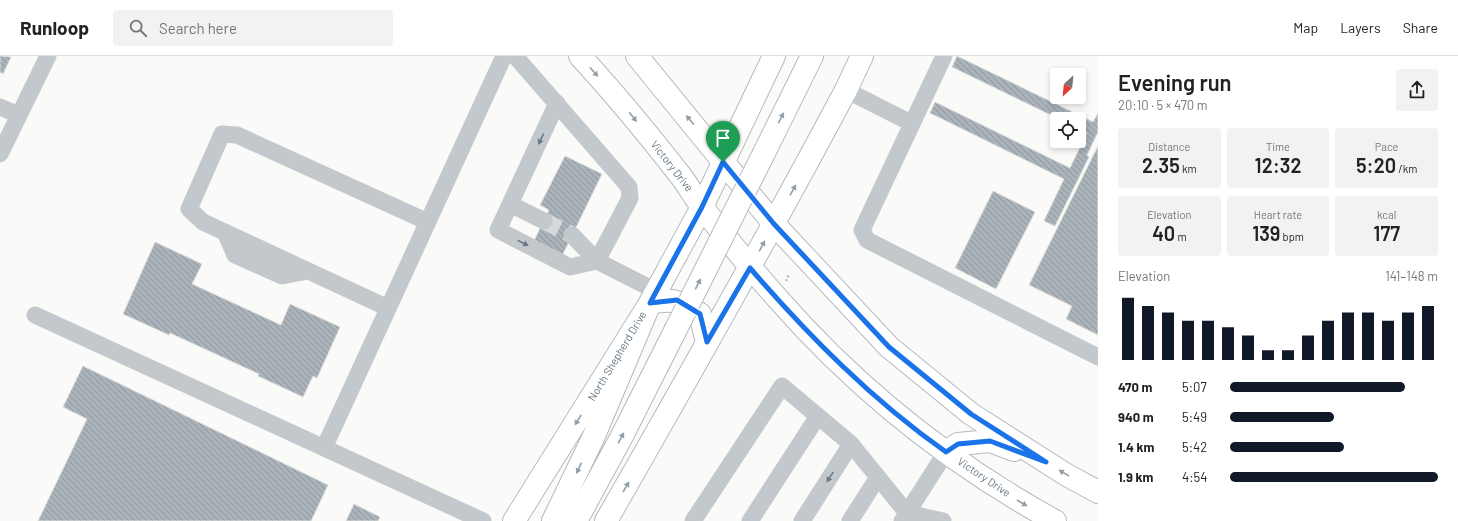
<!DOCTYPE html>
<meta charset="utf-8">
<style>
body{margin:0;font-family:Barlow,sans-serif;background:#f2f2f2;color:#222;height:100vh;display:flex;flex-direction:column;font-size:15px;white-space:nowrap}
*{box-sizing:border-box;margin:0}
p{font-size:13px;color:#767676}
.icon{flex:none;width:22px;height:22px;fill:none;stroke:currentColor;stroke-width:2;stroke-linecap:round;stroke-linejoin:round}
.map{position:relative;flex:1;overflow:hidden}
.drawer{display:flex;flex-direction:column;background:#fff;width:360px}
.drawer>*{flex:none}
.needle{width:26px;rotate:207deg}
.fabs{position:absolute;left:1050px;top:12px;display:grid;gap:8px}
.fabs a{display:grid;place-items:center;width:36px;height:36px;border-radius:4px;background:#fff;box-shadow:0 2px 6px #0003;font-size:20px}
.pin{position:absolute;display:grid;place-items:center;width:34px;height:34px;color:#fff;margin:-41px -17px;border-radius:50% 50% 50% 0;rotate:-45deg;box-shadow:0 0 4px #0007}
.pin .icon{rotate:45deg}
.round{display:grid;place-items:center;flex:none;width:42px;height:42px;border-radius:4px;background:#f2f2f2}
.overview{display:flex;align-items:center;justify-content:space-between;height:68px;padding:0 20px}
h1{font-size:22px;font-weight:600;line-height:30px}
.stats{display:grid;grid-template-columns:repeat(3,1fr);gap:6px;height:68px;padding:4px 20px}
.stats div{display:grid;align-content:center;border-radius:4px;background:#f2f2f2;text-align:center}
.stats b{font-size:20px;font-weight:600}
.stats small{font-size:11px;font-weight:400}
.stats p{font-size:11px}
.chart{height:112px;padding:8px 20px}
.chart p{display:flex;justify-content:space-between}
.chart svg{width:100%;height:72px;margin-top:4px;stroke:#111827;stroke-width:6}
ul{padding:0 20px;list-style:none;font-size:13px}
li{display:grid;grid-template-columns:64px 48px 1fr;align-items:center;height:30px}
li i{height:10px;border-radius:5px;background:#111827}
header{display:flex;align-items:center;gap:24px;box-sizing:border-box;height:56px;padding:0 20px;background:#fff;border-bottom:1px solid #e0e0e0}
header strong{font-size:19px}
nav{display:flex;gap:22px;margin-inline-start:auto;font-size:14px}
.search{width:280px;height:36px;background:#f2f2f2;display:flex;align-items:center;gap:10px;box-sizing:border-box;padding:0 14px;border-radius:4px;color:#767676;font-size:15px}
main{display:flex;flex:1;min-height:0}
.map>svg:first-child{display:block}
.building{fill:url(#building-back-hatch);stroke:#dcdcda}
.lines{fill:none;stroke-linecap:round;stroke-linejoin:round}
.minor-tunnel{stroke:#d5d9db;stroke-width:17;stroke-dasharray:17 8;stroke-linecap:butt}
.major-casing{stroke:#b5babe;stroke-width:24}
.highway-casing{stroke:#b4b9bd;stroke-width:24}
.path{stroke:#bbbfc2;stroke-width:2.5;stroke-dasharray:2 2;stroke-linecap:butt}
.minor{stroke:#c3c8cc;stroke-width:17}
.major{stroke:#fff;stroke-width:22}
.highway{stroke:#fff;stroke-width:22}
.highway-bridge-casing{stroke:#b4b9bd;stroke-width:24;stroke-linecap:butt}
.highway-bridge{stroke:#fff;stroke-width:22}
.oneway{fill:#939fa8}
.oneway2{fill:#6a7a87}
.route-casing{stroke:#fff;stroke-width:8}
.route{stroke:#1a73e8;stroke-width:5}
.labels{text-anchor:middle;stroke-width:4;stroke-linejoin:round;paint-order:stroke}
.street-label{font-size:11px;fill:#657683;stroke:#fff}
</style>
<header>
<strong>Runloop</strong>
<div class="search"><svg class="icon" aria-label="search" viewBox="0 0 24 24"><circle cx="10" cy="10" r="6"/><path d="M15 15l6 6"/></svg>Search here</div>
<nav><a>Map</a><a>Layers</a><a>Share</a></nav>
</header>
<main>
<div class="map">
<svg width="1098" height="465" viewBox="0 0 1098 465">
<defs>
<pattern id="building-back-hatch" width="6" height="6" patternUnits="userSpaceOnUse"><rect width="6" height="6" fill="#aab3b9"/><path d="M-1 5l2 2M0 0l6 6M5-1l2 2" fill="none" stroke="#8e969c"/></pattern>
</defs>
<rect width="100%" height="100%" fill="#fafaf8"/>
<path class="building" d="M 0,0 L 11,1 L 3,18 L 0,16 Z
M 957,0 L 1093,66 L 1098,57 L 1098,76 L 1087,99 L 1089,101 L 1055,170 L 1044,165 L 1064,123 L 930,57 L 935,46 L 1070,112 L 1087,77 L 1079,73 L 1079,63 L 1059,63 L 952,11 Z
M 1098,90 L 1098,279 L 1066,263 L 1072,250 L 1029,229 Z
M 565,100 L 602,118 L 562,200 L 533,187 L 549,154 L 540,149 Z
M 993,135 L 1035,156 L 996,233 L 955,212 Z
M 155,186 L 202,208 L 192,228 L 281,269 L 290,248 L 340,271 L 317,322 L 313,320 L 303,341 L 258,320 L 259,318 L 170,277 L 169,279 L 123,258 Z
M 83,310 L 328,429 L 311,465 L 38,465 L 87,363 L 63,351 Z
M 354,448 L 380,461 L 378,465 L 346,465 Z"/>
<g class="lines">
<path class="minor-tunnel" d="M 544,165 L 572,179"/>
<defs>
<path id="major" d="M 580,0 C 615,38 648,78 680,119 C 688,129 694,141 703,152 C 727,183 752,214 778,243 C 856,332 951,408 1055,465
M 637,0 L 774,168 L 889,291 L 971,358 L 1065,418 L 1098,436
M 650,247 C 675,242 678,245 700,258 L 707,286
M 946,396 L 958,388 L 990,385 L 1014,394
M 514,465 L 650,247 L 702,151 L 774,0
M 606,465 C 688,322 769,179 846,34 L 862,0"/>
<path id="highway" d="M 764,97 L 812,0
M 553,465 L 593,382 L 650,247
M 576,465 L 622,380 L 675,275"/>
</defs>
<use href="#major" class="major-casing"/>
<use href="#highway" class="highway-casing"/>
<path class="path" d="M 786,225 L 789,218"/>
<path class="minor" d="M 515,0 L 629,131 L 630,142 L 597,205 L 656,235
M 944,0 L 862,174 L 867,184 L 1098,301
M 846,34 L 911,67
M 557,47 L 498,174 L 570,211 L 597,205
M 0,51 L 19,59
M 0,98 L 48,0
M 510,148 L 544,165
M 225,176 L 235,199 L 282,220 L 308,215
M 572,179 L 597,205
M 388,252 L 203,166 L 189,153 L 222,78 L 237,79 L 428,166
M 35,259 L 483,465
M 324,392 L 504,0
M 693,465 L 782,330 L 851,388 L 907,457 L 943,465
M 750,465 L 818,360
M 802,465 L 851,388
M 850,465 L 878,421
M 902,465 L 946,396"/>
<use href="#major" class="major"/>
<use href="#highway" class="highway"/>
<defs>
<path id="highway-bridge" d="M 675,275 L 764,97"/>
</defs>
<use href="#highway-bridge" class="highway-bridge-casing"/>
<use href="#highway-bridge" class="highway-bridge"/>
</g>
<defs><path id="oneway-solid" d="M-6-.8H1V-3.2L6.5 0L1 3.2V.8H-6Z"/></defs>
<g class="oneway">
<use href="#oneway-solid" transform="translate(594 16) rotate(48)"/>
<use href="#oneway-solid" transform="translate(633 61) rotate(51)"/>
<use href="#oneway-solid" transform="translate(781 62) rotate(-64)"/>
<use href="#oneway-solid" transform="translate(690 64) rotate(-130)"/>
<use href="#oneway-solid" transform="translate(793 134) rotate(-61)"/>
<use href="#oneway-solid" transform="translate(762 190) rotate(-62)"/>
<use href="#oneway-solid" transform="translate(698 228) rotate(-63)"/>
<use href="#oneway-solid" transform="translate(578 364) rotate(121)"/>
<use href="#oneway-solid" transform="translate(621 382) rotate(-62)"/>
<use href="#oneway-solid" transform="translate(579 412) rotate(115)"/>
<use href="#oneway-solid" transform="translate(1064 417) rotate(-149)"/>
<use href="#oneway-solid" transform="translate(626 431) rotate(-60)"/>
<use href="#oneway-solid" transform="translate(1022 447) rotate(30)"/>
</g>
<g class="oneway2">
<use href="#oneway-solid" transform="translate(541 83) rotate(115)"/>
<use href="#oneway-solid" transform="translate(523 187) rotate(27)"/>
<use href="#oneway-solid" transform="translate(830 421) rotate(123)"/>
</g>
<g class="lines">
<defs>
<path id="route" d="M 723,106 L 774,168 L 889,291 L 971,358 L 1046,406 L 990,385 L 958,388 L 946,396 C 872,344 809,280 750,212 L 707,286 L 700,258 L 677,244 L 650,247 L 702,151 Z"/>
</defs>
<use href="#route" class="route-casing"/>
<use href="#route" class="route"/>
</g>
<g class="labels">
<g class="street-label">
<text transform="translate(672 110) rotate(52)" y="4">Victory Drive</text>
<text transform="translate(617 300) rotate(-59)" y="4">North Shepherd Drive</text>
<text transform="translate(984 421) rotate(34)" y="4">Victory Drive</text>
</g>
</g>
</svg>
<div class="fabs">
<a><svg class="needle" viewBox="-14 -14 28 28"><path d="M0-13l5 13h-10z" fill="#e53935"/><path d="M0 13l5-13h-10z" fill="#767676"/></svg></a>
<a><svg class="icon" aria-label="locate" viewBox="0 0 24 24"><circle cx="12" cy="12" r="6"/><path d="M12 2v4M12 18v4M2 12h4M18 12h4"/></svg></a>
</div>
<div class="pin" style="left:723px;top:106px;background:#1e9e55"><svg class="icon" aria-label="arrive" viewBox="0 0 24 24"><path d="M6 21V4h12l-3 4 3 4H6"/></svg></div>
</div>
<section class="drawer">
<div class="overview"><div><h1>Evening run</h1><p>20:10 · 5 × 470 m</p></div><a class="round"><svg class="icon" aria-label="share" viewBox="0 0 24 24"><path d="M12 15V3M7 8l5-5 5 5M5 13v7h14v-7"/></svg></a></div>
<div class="stats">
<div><p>Distance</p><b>2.35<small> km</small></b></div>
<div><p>Time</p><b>12:32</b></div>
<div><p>Pace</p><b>5:20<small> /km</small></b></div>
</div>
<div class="stats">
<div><p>Elevation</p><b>40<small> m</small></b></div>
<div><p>Heart rate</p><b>139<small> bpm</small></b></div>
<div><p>kcal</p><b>177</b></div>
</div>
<div class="chart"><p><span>Elevation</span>141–148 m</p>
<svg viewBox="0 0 160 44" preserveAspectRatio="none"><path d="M5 44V6M15 44V11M25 44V15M35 44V20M45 44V20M55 44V24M65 44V29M75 44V38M85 44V38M95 44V29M105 44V20M115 44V15M125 44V15M135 44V20M145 44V15M155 44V11"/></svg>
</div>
<ul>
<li><b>470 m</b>5:07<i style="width:84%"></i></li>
<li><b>940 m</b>5:49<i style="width:50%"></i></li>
<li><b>1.4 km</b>5:42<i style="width:55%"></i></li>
<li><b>1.9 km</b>4:54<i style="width:100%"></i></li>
</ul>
</section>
</main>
